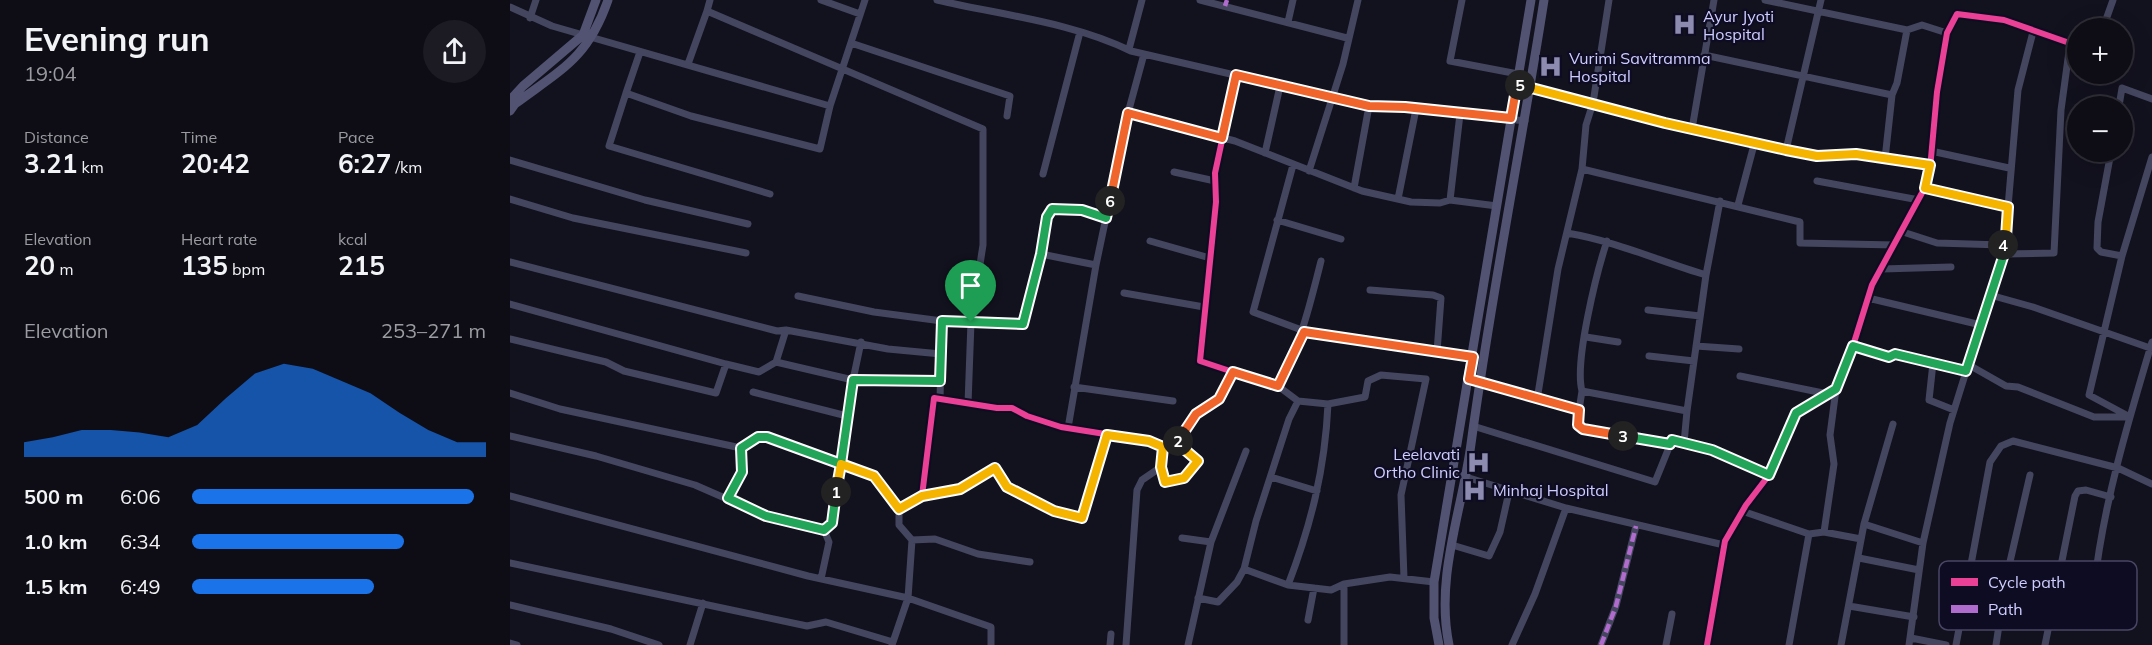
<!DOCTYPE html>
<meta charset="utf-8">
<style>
body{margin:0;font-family:Mulish,sans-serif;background:#1c1b23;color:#f1f3f6;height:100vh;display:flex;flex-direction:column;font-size:22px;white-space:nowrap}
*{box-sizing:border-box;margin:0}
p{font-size:20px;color:#9b9ca1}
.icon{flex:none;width:33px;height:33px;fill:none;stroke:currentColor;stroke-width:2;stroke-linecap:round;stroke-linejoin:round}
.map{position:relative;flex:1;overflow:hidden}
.side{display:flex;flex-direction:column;background:#0e0d16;width:510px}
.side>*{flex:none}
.tools{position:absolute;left:1557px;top:18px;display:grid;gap:12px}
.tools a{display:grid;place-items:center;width:66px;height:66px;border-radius:50%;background:#0e0d16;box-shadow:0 6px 24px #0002,0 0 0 2px #2e2d35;font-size:30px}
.pin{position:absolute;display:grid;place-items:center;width:51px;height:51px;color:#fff;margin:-62px -26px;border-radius:50% 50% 50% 0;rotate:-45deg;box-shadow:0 0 6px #0007}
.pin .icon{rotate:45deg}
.km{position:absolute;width:30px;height:30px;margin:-15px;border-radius:50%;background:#222;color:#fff;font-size:16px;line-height:30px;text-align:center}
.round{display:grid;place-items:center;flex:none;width:63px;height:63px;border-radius:32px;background:#1c1b23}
.head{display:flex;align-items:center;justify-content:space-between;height:102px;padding:0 24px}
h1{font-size:33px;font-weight:700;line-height:45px}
.figures{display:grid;grid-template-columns:repeat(3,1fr);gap:9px;height:102px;padding:6px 24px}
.figures div{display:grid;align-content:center}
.figures b{font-size:26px;font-weight:700}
.figures small{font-size:16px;font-weight:400}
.figures p{font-size:16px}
.chart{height:168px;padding:12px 24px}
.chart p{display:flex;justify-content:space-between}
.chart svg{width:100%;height:108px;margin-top:6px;fill:#1a73e8;opacity:.7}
ul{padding:0 24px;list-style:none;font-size:20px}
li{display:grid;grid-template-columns:96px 72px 1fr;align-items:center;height:45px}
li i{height:15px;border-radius:8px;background:#1a73e8}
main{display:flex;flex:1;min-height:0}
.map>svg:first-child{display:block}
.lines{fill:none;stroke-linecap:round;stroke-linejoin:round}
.street{stroke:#44465f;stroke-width:7}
.secondary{stroke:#525372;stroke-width:9}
.quiet{stroke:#b06ccc;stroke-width:4.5;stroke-dasharray:9 4.5;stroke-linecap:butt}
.cycleway-casing{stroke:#0e0c23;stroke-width:10}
.cycleway{stroke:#ea4096;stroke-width:6}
.split-1-casing{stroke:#fff;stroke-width:12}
.split-2-casing{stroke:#fff;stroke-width:12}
.split-3-casing{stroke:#fff;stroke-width:12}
.split-4-casing{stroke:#fff;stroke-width:12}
.split-5-casing{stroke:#fff;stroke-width:12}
.split-6-casing{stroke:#fff;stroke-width:12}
.split-7-casing{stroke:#fff;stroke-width:12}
.split-1{stroke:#22a559;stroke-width:8}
.split-2{stroke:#f5b400;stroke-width:8}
.split-3{stroke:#f0652b;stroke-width:8}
.split-4{stroke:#22a559;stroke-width:8}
.split-5{stroke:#f5b400;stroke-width:8}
.split-6{stroke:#f0652b;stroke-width:8}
.split-7{stroke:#22a559;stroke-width:8}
.labels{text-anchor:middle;stroke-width:4.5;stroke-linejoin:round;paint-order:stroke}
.poi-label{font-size:16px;fill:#cfcdff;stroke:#0e0c23;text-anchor:start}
.key{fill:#0e0c23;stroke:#484665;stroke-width:1.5}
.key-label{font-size:16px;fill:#cfcdff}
</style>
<main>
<section class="side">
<div class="head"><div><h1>Evening run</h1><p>19:04</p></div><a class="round"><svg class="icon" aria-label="share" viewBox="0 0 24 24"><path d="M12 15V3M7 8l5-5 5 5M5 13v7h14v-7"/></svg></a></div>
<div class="figures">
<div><p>Distance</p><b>3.21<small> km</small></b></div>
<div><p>Time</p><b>20:42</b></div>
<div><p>Pace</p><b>6:27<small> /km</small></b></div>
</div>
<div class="figures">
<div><p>Elevation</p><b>20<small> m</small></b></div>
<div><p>Heart rate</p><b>135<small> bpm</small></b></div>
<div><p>kcal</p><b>215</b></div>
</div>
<div class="chart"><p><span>Elevation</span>253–271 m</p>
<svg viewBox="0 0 160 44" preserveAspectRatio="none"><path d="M0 44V38L10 36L20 33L30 33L40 34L50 36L60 31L70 20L80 10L90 6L100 8L110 13L120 18L130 26L140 33L150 38L160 38V44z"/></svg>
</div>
<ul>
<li><b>500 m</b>6:06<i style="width:96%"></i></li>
<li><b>1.0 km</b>6:34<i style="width:72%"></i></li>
<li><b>1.5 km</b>6:49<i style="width:62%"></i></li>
</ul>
</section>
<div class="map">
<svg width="1642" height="645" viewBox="0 0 1642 645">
<rect width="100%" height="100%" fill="#12111e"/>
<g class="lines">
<path class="street" d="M 200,0 L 197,11 L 473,129 L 473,245 L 461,322 L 458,404
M 311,0 L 350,14
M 427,0 C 491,15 562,22 621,51 L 859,106 L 895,107 L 1015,121
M 690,0 L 837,38
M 952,0 L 940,61 L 1008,74
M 1255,0 L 1397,30 L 1412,25 L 1437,33
M 0,7 L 42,26 L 320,106 L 355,0
M 20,18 L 26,0
M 778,22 L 783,0
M 1593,28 L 1603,0
M 341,43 L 500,96 L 497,116
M 619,49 L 632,0
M 130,52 L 116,93 L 181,116 L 310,149 L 320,106
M 634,54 L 618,113 L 725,141 L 852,191 L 901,202 L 930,203 L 940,200 L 987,206
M 1194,55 L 1382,95
M 178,64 L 197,11
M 1007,84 L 1155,123 L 1276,150 L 1307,156 L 1346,154 L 1420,165
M 116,93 L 99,146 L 260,194
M 1609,106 L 1612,88 L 1642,99
M 1182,129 L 1204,0
M 1276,150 L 1311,0
M 1421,151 L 1499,168
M 1601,152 L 1588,222 L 1587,248 L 1591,252 L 1612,256
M 755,153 L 770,86
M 1375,159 L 1382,95 L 1387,83 L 1397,30
M 0,160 L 135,200 L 238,224
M 783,165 L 743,312 L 805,335 L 963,357
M 1072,169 L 1290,222 L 1290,243 L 1385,245
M 799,171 L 833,64 L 848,0
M 664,172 L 705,181
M 533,174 L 570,32
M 1307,181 L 1409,200
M 844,188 L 859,106
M 1415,188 L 1477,204 L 1498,207
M 0,199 L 63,218 L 236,253
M 888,199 L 906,109
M 940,200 L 950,114
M 1228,205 L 1245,141
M 767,220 L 831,239
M 1393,232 L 1427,243 L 1492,245
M 640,241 L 700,258
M 531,254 L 586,265
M 1494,254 L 1544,253 L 1551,110 L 1560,44
M 0,262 L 267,331 L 276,330 L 266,362 L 249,372 L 216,364 L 206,393 L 114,371 L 96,362 L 0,339
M 1372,269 L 1441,267
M 1196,275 L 1210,201
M 860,290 L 923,295 L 931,298 L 927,352
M 614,293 L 694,307
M 1480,295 L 1494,254 L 1508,90 L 1523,32
M 288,296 L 364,312 L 432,321 L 513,324 L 531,254 L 537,217 L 541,209 L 572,210 L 596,218
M 1358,298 L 1471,325
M 0,304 L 216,364
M 1138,310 L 1190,316
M 276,330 L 378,349 L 431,354
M 1076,337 L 1108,342
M 1186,346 L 1229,349
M 1343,346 L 1379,357 L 1385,354 L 1456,371
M 1139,356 L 1184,361
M 266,362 L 343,380 L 351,342
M 1423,363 L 1419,400 L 1444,410
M 1459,365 L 1496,386 L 1508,387 L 1584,417 L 1620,417 L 1579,395 L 1612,256 L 1642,157
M 723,372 L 768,386 C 790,346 800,305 811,261
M 1230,376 L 1318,394
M 959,379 L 1027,400 L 1048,269 L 1072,169 L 1076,125 L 1083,103 L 1099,0
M 768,386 L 788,401 L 818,404 L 855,397 L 858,381 L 871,375 L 916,379 L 891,495 L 894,578
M 564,387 L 663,401
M 1072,391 C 1064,362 1087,271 1097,241
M 243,392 L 337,416 L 343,380 L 431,381
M 0,393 L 50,409 L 231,448
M 430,399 L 432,321
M 1027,400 L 1069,410 L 1072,391 L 1177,411 L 1196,275 C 1149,261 1105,241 1057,233
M 1069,410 L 1068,425 L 1073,429 L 1160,444
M 963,426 L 1145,482 L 1162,440 L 1174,443 L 1177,411
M 558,428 L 586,265 L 618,113
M 0,436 L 86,456 L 185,485 L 256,516 L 314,530
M 1174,443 L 1202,450 L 1259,475
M 943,473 L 1056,508 L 1214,545
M 761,477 L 807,491
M 0,496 L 298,576 L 398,598 L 481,627 L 481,645
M 412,496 L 424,398 L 487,408 L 502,408 L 517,416 L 551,427 L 639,441 L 653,447 L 651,467 L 655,482 L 674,478 L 688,461 L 667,443 L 686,414 L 709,399 L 723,372 L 690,361 L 706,202 L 705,173 L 726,75
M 218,498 L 232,472 L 231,448 L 248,437 L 257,437 L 303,455 L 355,471 L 364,476 L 389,509
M 389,509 L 412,496 L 450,489 L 485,468 L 497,487 L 544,511 L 572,518 L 597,435
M 1232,511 L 1299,534 L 1314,532 L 1351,539
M 1354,524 L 1413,543
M 1314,532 L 1324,464 L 1320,435 L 1326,389
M 672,538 L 701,542
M 402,540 L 425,539 L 468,554 L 520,562
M 942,545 L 979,556 L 990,532 L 999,492
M 1349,558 L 1409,570
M 0,563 L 297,626 L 316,622 L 383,642 L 382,645
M 734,569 L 746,521 L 779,419 L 788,401
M 311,579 L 319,542 L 314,530 L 322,523 L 337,416
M 778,585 C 801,525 815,469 818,404
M 1584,588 C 1593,505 1618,422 1642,342
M 688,598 L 708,602 L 727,582 L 734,569 L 778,585 L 821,590 L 834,584 L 880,577 L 924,582
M 0,605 L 101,629 L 149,645
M 1339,606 L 1404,617
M 798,620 L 804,588
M 1401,638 L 1436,645
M 383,642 L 398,598 L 402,540 L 389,525 L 389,509
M 0,643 L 7,645
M 180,645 L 193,603
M 600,645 L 601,634
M 616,645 L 627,490 L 632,480 L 651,467
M 678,645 L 701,542 L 736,451
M 834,645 L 834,584
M 1002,645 L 1025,594 L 1056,508
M 1091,645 L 1106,606 L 1126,526
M 1156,645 L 1162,614
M 1197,645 L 1215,541 L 1236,505 L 1259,475 L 1286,413 L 1326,389 L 1342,349 L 1362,285 L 1419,180 L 1427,92 L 1437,33 L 1447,14 L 1494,20 L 1568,46
M 1279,645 L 1299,534
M 1331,645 L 1354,524 L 1383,424
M 1399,645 L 1413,543 L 1440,423 L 1480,295 L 1523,307 L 1640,348
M 1446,645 L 1480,462 L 1491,446 L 1503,441 L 1608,468 L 1642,484
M 1486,645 L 1496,579 L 1520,475
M 1535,645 L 1565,496 L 1568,491 L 1576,490 L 1601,497"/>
<path class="secondary" d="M 0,100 L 13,86 L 73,35 L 86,0
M 0,111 L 5,104 C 52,69 78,58 98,0
M 929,645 L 924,618 L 924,582 L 1021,0
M 939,645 C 925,577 952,511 961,444 C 981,295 1011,148 1034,0"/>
<path class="quiet" d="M 715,6 L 717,0
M 1091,645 L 1106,606 L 1126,526"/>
<defs>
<path id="cycleway" d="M 412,496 L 424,398 L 487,408 L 502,408 L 517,416 L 551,427 L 639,441 L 653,447 L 651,467 L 655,482 L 674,478 L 688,461 L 667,443 L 686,414 L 709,399 L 723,372 L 690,361 L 706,202 L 705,173 L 726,75
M 1197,645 L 1215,541 L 1236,505 L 1259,475 L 1286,413 L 1326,389 L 1342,349 L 1362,285 L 1419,180 L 1427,92 L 1437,33 L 1447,14 L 1494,20 L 1568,46"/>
</defs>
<use href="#cycleway" class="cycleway-casing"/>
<use href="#cycleway" class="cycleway"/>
</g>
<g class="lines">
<defs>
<path id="split-1" d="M 326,492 L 322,523 L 314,530 L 256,516 L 218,498 L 232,472 L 231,448 L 248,437 L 257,437 L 331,464 L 343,380 L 430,381 L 432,321 L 461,322"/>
<path id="split-2" d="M 326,492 L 331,464 L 364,476 L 389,509 L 412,496 L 450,489 L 485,468 L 497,487 L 544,511 L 572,518 L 597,435 L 639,441 L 653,447 L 651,467 L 655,482 L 674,478 L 688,461 L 667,443 L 668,441"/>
<path id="split-3" d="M 668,441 L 686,414 L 709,399 L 723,372 L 768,386 L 794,332 L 963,357 L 959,379 L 1069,410 L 1068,425 L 1073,429 L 1113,436"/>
<path id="split-4" d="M 1113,436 L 1160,444 L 1162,440 L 1202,450 L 1259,475 L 1286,413 L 1326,389 L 1343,346 L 1379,357 L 1385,354 L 1456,371 L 1494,254 L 1493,245"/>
<path id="split-5" d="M 1010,85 L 1155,123 L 1276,150 L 1307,156 L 1346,154 L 1420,165 L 1415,188 L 1498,207 L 1496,237 L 1493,245"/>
<path id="split-6" d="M 600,201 L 618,113 L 712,138 L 726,75 L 859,106 L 895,107 L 1001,118 L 1007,84 L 1010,85"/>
<path id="split-7" d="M 461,322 L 513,324 L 531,254 L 537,217 L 542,209 L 572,210 L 596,218 L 600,201"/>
</defs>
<use href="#split-1" class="split-1-casing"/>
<use href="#split-2" class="split-2-casing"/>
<use href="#split-3" class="split-3-casing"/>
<use href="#split-4" class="split-4-casing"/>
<use href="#split-5" class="split-5-casing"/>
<use href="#split-6" class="split-6-casing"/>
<use href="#split-7" class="split-7-casing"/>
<use href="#split-1" class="split-1"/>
<use href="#split-2" class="split-2"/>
<use href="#split-3" class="split-3"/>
<use href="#split-4" class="split-4"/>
<use href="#split-5" class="split-5"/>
<use href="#split-6" class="split-6"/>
<use href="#split-7" class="split-7"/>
</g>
<defs>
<symbol id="hospital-bare" viewBox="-9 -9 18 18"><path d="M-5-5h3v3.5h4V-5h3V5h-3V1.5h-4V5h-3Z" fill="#8d8bb0" stroke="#0e0c23" stroke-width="2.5" paint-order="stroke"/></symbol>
</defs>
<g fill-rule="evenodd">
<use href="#hospital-bare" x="1158" y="8" width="33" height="33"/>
<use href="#hospital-bare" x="1024" y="50" width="33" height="33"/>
<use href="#hospital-bare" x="952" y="446" width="33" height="33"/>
<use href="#hospital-bare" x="948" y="474" width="33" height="33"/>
</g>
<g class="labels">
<g class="poi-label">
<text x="1193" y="22">Ayur Jyoti<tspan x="1193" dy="18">Hospital</tspan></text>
<text x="1059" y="64">Vurimi Savitramma<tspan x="1059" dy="18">Hospital</tspan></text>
<text x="950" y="460" text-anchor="end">Leelavati<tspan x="950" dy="18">Ortho Clinic</tspan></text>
<text x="983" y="496">Minhaj Hospital</text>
</g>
</g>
<rect x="1429" y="561" width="198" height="69" rx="9" class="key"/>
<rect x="1441" y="578" width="27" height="8" fill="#ea4096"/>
<rect x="1441" y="605" width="27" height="8" fill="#b06ccc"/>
<g class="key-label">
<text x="1478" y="588">Cycle path</text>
<text x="1478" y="615">Path</text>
</g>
</svg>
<div class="tools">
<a>+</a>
<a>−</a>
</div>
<div class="pin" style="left:461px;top:322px;background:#1e9e55"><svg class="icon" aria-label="arrive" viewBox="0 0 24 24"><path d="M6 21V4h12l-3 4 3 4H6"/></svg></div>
<b class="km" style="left:326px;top:492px">1</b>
<b class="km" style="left:668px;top:441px">2</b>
<b class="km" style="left:1113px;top:436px">3</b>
<b class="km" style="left:1493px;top:245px">4</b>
<b class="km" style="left:1010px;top:85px">5</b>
<b class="km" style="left:600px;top:201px">6</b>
</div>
</main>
